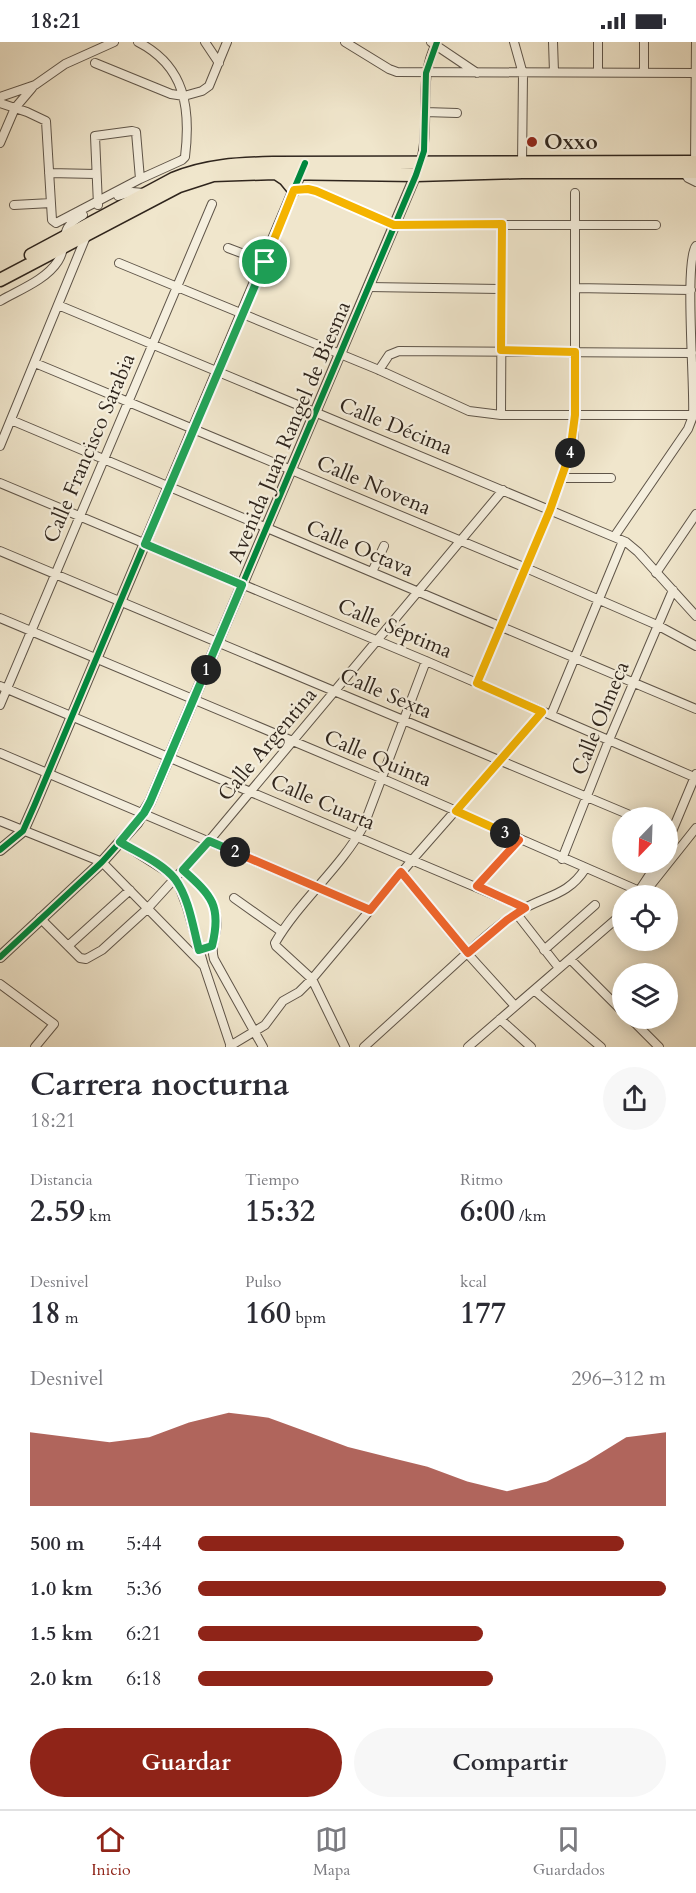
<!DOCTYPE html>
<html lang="es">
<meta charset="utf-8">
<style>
body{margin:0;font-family:Cardo,serif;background:#f7f7f7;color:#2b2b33;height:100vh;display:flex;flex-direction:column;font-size:22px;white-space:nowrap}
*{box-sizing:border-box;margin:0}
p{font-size:20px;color:#7c7c81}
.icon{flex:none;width:33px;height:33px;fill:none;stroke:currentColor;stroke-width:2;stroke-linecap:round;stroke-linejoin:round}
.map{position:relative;height:1005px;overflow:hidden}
.sheet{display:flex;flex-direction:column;background:#fff;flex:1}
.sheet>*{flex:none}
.needle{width:39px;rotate:203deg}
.tools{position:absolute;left:612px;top:765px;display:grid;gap:12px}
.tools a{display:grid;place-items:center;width:66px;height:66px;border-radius:50%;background:#fff;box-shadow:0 3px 15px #0003;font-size:30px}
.pin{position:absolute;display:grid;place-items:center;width:51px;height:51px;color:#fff;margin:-26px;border:3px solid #fff;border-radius:50%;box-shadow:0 2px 6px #0007}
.km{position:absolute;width:30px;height:30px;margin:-15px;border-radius:50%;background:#222;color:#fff;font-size:16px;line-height:30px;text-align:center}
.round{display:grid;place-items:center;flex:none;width:63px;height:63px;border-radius:32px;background:#f7f7f7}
.overview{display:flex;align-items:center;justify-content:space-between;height:102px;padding:0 30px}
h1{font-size:33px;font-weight:800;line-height:45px}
.stats{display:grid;grid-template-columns:repeat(3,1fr);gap:9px;height:102px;padding:6px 30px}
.stats div{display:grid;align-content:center}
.stats b{font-size:30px;font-weight:800}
.stats small{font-size:16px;font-weight:400}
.stats p{font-size:16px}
.chart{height:168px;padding:12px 30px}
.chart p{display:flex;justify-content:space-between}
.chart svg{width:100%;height:108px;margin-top:6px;fill:#8f2418;opacity:.7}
.action{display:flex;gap:12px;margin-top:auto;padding:12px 30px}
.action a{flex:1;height:69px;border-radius:36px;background:#8f2418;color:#fff;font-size:24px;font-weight:800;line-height:69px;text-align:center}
.action a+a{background:#f7f7f7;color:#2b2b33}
ul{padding:0 30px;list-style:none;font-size:20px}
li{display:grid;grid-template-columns:96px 72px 1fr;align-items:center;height:45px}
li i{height:15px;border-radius:8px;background:#8f2418}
.status{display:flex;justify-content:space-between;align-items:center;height:42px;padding:0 30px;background:#fff;direction:ltr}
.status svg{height:16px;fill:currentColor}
.tab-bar{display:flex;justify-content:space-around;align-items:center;height:84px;border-top:2px solid #e1e1e2;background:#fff;font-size:16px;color:#7c7c81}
.tab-bar a{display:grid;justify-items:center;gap:3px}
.tab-bar .on{color:#8f2418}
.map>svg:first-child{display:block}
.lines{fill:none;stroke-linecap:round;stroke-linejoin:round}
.minor-casing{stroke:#5f5549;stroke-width:10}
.tertiary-casing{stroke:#5f5549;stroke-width:12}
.primary-casing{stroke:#2f251d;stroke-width:15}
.minor{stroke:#f5efde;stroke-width:8}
.tertiary{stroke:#f5efde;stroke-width:9}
.primary{stroke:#f0e6cc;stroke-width:12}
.cycleway-casing{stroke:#f5efde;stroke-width:10}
.cycleway{stroke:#00873e;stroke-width:6}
.split-1-casing{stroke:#fff;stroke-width:12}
.split-2-casing{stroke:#fff;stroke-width:12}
.split-3-casing{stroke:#fff;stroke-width:12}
.split-4-casing{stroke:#fff;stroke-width:12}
.split-5-casing{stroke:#fff;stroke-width:12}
.split-1{stroke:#22a559;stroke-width:8}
.split-2{stroke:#22a559;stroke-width:8}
.split-3{stroke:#f0652b;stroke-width:8}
.split-4{stroke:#f5b400;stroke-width:8}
.split-5{stroke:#f5b400;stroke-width:8}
.poi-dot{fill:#8f2418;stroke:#f5efde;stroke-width:2}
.labels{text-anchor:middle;stroke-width:4.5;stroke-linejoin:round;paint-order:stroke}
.poi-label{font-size:21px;font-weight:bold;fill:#2f251d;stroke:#f5efde;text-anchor:start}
.street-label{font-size:21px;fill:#2f251d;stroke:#f5efde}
</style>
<div class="status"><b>18:21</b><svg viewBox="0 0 49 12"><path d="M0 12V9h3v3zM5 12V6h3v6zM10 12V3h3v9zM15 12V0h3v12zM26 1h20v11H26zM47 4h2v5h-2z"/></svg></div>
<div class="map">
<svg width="696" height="1005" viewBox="0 0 696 1005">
<rect width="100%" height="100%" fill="#f0e6cc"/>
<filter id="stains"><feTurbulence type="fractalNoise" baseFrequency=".00333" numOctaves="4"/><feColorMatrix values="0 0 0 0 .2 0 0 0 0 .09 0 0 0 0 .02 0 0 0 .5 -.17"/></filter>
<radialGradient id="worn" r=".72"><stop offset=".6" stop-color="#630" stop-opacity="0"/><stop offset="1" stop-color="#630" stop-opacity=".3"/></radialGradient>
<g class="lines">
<defs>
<path id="minor" d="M 205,0 L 219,21
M 345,0 L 389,27 L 397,30 L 695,31
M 431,0 L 477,31
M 514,0 L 523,32 L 522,122
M 553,0 L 554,30
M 598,0 L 598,30
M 644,0 L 644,30
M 95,21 L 171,52 L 184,54 L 202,49 L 209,44 L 227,0
M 0,55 L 35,43 L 65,22 L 114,0
M 0,61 L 27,70 L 46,79 L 52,178 L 56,181 L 140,137 L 182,118 L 185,115 C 191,66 185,24 138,0
M 425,70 L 457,71
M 0,101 L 15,66 L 32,46
M 420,122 C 432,82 416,38 437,0
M 695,123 L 696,0
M 684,130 L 688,136 L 696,140
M 49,131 L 96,132
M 294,148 L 308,147 L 316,149 L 394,183 L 656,183
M 118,154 L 132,150 L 144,151
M 14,163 L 51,161
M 98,163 L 95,94 L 132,89 L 136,90 L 140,137
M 228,206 L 265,220
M 119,221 L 379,328 L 469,369 L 501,373 L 696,373
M 368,245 L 500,247
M 575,246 L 691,248
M 0,259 C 19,248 46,238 58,219 C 71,199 55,188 83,173
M 58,263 L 626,500 L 638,510 L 696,574
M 35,321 L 526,526 L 657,583 L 696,604
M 379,328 L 389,313 L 399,309 L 692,311
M 501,373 L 502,182
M 11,378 L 696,667
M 0,404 L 87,192
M 562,436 L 611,436
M 0,441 L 426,619 L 694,735
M 614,495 L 688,387 L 693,374 C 695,346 684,219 696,204
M 0,509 L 637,776
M 372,530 L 384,504
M 656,531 L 696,472
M 0,576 L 383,737 L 644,851
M 477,641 L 526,526 L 562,436 L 573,399 L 575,373 L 575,151
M 0,644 L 525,866
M 0,663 L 212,162
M 551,673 L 623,499
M 0,711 L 370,868
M 0,779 L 102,820 L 204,924
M 668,799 L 696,732
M 120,800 L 169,831 L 179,844 L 187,865 L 204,924 L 231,1005
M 562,817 L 609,698 L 673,548
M 183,828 C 202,845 220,861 216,888 C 214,898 211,906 214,917 L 263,1005
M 401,830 L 467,911 L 515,964
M 477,844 L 519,798
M 639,849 L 658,820
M 642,854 L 696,786
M 234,856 L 282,890
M 516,871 L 559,926
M 40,876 L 80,916 L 86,917 L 102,908 L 147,867 L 209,799 L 503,448
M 68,904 L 130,848
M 544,908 L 595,863
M 570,917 L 622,969
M 0,942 L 54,982 L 35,1005
M 534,948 L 601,1005
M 630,976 L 659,1005
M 500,977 L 531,1005
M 230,1004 L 265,983 L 283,959 L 299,950 L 312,937 L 413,817 L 542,670
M 345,1005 L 312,937 L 276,904 L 275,901 C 300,858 341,826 364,783 L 426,619
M 364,1005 C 394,978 423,951 453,924 C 475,904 498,881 525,866 C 549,853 569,852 585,827
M 468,1005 L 622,872"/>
<path id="tertiary" d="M 0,808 L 23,789 L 35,762 L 303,126
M 0,915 L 102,820 L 137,781 L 150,760 L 417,130"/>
<path id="primary" d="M 276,131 L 285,137 L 294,148
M 31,213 L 173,137 C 206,123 238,122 273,121 L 696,120
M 0,238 L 179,144 L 213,133 L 275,131 L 416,133 L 522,130 L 696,130"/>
</defs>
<use href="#minor" class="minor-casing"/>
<use href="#tertiary" class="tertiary-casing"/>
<use href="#primary" class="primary-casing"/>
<use href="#minor" class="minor"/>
<use href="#tertiary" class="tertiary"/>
<use href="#primary" class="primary"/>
<defs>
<path id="cycleway" d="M 0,808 L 23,789 L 35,762 L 305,121
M 0,915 L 102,820 L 137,781 L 150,760 L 416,133 L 424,109 L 426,31 L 437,0"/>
</defs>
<use href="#cycleway" class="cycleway-casing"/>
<use href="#cycleway" class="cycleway"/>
</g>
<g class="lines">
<defs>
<path id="split-1" d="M 206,628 L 242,543 L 145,502 L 265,220"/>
<path id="split-2" d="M 206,628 L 150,760 L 144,771 L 120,800 C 138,811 162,821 175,837 C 189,856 193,885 199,908 L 212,904 C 222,864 212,854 183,828 L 209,799 L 235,810"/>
<path id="split-3" d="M 235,810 L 370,868 L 401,830 L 468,911 L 507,878 L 525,866 L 477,844 L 519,798 L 505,791"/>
<path id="split-4" d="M 505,791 L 456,769 L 542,670 L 477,641 L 550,468 L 570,411"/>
<path id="split-5" d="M 265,220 L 294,148 L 308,147 L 316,149 L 394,183 L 502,182 L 501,308 L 575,310 L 575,373 L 570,411"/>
</defs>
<use href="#split-1" class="split-1-casing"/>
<use href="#split-2" class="split-2-casing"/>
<use href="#split-3" class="split-3-casing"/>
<use href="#split-4" class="split-4-casing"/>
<use href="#split-5" class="split-5-casing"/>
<use href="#split-1" class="split-1"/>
<use href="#split-2" class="split-2"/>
<use href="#split-3" class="split-3"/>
<use href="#split-4" class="split-4"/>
<use href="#split-5" class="split-5"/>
</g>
<circle class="poi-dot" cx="532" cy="100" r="6"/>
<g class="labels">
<g class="poi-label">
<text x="544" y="107">Oxxo</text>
</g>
<g class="street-label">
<text transform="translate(396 384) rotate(22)" y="7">Calle Décima</text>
<text transform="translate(289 390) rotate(-67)" y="7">Avenida Juan Rangel de Biesma</text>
<text transform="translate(89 406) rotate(-67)" y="7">Calle Francisco Sarabia</text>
<text transform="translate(374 443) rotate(23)" y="7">Calle Novena</text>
<text transform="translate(360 506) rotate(23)" y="7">Calle Octava</text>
<text transform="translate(395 586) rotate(23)" y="7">Calle Séptima</text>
<text transform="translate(386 651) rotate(23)" y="7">Calle Sexta</text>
<text transform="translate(600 676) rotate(-68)" y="7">Calle Olmeca</text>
<text transform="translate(267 702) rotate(-50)" y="7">Calle Argentina</text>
<text transform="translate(378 716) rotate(23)" y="7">Calle Quinta</text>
<text transform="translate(323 760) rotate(23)" y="7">Calle Cuarta</text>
</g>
</g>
<rect width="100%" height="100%" filter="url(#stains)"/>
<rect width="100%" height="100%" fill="url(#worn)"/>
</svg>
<div class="tools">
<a><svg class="needle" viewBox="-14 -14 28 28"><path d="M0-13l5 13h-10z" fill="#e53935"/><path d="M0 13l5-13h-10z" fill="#7c7c81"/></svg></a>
<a><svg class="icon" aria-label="locate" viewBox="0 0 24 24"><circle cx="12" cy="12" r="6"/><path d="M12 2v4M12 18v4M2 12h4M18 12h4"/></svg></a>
<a><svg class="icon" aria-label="layers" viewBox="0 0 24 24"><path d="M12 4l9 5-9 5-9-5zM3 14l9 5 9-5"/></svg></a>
</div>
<div class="pin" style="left:265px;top:220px;background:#1e9e55"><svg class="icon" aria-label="arrive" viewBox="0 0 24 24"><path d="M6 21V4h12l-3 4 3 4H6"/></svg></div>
<b class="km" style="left:206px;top:628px">1</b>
<b class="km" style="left:235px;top:810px">2</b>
<b class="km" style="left:505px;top:791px">3</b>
<b class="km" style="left:570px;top:411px">4</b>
</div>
<section class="sheet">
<div class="overview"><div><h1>Carrera nocturna</h1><p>18:21</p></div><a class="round"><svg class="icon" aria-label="share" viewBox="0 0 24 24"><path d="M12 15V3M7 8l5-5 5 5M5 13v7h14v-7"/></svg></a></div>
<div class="stats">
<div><p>Distancia</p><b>2.59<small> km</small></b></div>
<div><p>Tiempo</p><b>15:32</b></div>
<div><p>Ritmo</p><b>6:00<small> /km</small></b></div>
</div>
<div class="stats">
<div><p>Desnivel</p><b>18<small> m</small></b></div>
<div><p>Pulso</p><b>160<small> bpm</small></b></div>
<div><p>kcal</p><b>177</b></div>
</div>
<div class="chart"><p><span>Desnivel</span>296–312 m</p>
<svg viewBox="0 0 160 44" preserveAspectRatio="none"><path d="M0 44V14L10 16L20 18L30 16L40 10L50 6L60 8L70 14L80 20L90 24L100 28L110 34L120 38L130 34L140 26L150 16L160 14V44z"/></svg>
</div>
<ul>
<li><b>500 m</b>5:44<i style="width:91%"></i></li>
<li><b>1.0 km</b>5:36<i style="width:100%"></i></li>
<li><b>1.5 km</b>6:21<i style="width:61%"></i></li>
<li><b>2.0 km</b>6:18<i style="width:63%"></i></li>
</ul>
<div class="action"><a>Guardar</a><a>Compartir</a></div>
</section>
<nav class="tab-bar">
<a class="on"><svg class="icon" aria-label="home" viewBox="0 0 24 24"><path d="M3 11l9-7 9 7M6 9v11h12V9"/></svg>Inicio</a>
<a><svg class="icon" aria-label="map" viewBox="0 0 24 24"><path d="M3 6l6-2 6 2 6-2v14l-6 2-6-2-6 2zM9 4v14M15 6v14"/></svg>Mapa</a>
<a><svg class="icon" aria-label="saved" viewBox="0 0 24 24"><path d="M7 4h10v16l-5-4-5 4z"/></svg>Guardados</a>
</nav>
